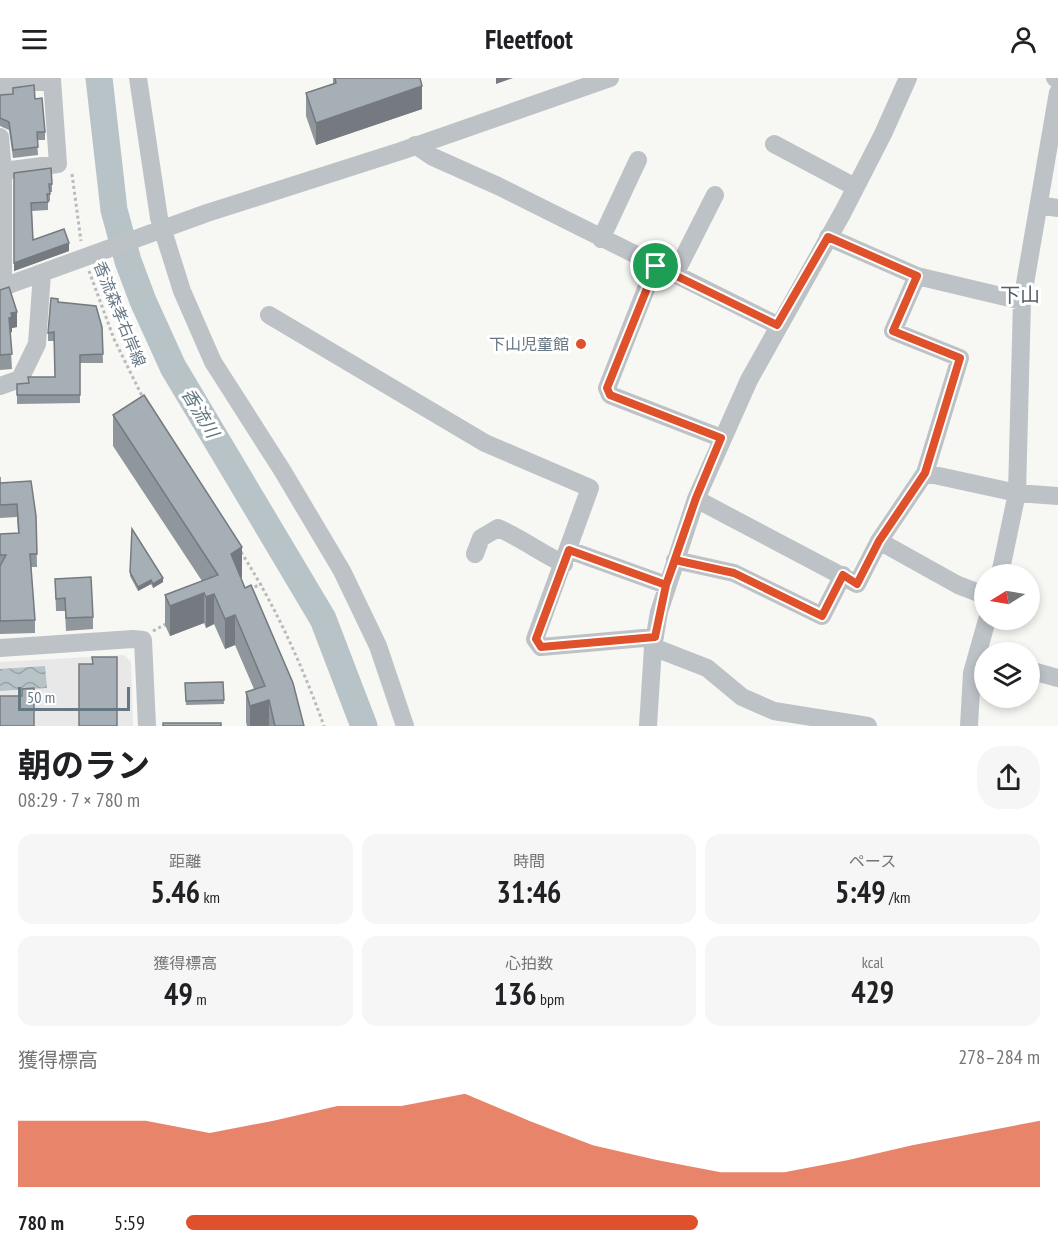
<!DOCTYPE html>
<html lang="ja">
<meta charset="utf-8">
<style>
body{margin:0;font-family:"PT Sans Narrow","Noto Sans JP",sans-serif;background:#f6f6f6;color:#202124;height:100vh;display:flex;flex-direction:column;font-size:22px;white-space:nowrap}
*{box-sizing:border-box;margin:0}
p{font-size:20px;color:#757577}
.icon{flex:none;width:33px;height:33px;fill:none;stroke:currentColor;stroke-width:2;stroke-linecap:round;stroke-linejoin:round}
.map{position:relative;height:648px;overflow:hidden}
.panel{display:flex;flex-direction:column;background:#fff;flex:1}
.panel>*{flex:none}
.needle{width:39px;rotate:259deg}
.fabs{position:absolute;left:974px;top:486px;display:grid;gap:12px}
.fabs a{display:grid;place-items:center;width:66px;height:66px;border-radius:50%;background:#fff;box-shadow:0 3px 9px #0003;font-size:30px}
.scale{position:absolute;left:18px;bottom:15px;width:112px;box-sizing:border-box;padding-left:6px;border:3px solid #667784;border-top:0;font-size:16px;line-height:21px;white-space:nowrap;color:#667784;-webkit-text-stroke:4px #fff;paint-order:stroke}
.pin{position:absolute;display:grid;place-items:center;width:51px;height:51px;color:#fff;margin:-26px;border:3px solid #fff;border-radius:50%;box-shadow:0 2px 6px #0007}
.round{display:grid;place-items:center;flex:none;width:63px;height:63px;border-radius:24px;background:#f6f6f6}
.summary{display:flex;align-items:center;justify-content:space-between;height:102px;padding:0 18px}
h1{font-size:33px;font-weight:700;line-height:45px}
.stats{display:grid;grid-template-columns:repeat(3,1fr);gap:9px;height:102px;padding:6px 18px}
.stats div{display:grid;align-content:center;border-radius:15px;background:#f6f6f6;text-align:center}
.stats b{font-size:30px;font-weight:700}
.stats small{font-size:16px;font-weight:400}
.stats p{font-size:16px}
.chart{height:168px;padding:12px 18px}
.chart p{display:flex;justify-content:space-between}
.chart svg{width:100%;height:108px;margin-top:6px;fill:#df512b;opacity:.7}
ul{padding:0 18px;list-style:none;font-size:20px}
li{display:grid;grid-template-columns:96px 72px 1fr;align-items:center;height:45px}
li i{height:15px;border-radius:8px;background:#df512b}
header{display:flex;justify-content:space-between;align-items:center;height:78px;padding:0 18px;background:#fff;font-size:27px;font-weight:700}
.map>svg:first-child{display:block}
.built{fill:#e7e8e7}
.water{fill:url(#water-waves)}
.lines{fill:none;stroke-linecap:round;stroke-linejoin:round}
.river{stroke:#b7c3c7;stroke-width:27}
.path{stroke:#b8bbbe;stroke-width:3;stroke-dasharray:3 3;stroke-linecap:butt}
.minor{stroke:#bdc2c6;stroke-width:18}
.wall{fill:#8f969c}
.shaded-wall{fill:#747a7f}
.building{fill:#a6afb5;stroke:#747a7f;stroke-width:1.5}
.route-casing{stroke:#fff;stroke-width:12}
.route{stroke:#df512b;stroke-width:8}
.poi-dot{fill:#df512b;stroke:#fff;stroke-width:2}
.labels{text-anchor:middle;stroke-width:6;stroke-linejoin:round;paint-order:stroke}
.street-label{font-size:16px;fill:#667784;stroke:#fff}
.poi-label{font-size:16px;fill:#667784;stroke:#fff;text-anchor:end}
.water-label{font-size:18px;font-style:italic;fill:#627880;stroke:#fff}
.quarter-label{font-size:20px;fill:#546069;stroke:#fff}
</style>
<header><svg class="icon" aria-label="menu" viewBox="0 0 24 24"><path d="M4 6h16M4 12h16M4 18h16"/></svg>Fleetfoot<svg class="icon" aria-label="person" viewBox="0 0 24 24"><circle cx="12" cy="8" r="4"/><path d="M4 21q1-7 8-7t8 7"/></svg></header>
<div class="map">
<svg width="1058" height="648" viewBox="0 0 1058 648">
<defs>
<pattern id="water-waves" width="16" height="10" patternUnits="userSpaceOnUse" patternTransform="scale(1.5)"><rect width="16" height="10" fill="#b7c3c7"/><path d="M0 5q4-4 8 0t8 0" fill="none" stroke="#99a3a7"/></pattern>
</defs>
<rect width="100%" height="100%" fill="#f7f7f3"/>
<path class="built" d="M 124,577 L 131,584 L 133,648 L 0,648 L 0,584 Z"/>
<path class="water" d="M 45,588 L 47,610 L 0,613 L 0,591 Z"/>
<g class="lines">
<path class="river" d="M 99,0 L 114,132 L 128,183 L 143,223 L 173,289 L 323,541 L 364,648"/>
<path class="path" d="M 72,96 L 81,163
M 89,193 L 114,261 L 144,322
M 241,474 C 276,529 302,587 324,648
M 249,511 L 262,506
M 153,553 L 168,545"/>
<path class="minor" d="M 138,0 L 159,140 L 182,213 L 213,284 L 282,392 L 342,493 L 378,568 L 405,648
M 1055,0 L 1058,1
M 0,8 L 52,2 L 58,86 L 3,93
M 0,59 L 3,93 L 3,209
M 774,66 L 855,109
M 415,67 L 433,79 L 498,108 L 777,247
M 1039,127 L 1058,130
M 828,159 L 917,198 L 1022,223
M 601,161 L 638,82
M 655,188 L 607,310 L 610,317 L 721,360
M 675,196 L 715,117
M 0,210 L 207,135 L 401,73 L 610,0
M 269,237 L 485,365 L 590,410 L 535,561 L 541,569 L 655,559
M 0,308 L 20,301 L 37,266 L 42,195
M 925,395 L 1017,415 L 1058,418
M 696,421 L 857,506 L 879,463 L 925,395 L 960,280 L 893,253 L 917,198
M 879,463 L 958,507 L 984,517
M 569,472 L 666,507
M 475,476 L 481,460 L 498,450 C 521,460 541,475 564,486
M 675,482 L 734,495 L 822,538 L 843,497
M 1000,496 L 1017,415 L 1022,223 L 1058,14
M 653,569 L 707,590 L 742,619 L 774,633 L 868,648
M 0,570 L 133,561 L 143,562 L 147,648
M 1029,592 L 1058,600
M 648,648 L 653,569 L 659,534 L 696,421 L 749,302 L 843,134 L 883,56 L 908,0
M 969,648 L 972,595 L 987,542"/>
</g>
<path class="wall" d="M 333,0 L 420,0 L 422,31 L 316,67 L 306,38 L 306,15 L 333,6 Z
M 13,10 L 35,21 L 45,54 L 45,62 L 37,62 L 38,77 L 13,80 L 9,52 L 0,48 L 0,17 L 13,16 Z
M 14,103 L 52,106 L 52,114 L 50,114 L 50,123 L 48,124 L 48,132 L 32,133 L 33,162 L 69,173 L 14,193 Z
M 0,212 L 17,249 L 12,250 L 12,254 L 10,255 L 12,291 L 0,292 Z
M 58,224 L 102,249 L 103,285 L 80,285 L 80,325 L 17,326 L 17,306 L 29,305 L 55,299 L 54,263 L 48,263 L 48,255 Z
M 113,337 L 242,499 L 241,500 L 304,648 L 247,648 L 246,644 L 246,614 L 254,611 L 235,567 L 225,571 L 214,546 L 206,550 L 204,545 L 170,558 L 165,547 L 165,517 L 202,503 L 113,368 Z
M 0,399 L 0,405 L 36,438 L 37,489 L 31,489 L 35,542 L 35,555 L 0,556 L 0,456 L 18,455 L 17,439 L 0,440 Z
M 132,451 L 163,504 L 153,510 L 151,506 L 138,513 L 130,498 Z
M 55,501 L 93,539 L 93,551 L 66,553 L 65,533 L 56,533 Z
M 223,604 L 224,626 L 186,627 L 185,605 Z"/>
<path class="shaded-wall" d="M 496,0 L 513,0 L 496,6 Z
M 422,8 L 422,31 L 316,67 L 316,45 Z
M 69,165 L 69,173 L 14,193 L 14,185 Z
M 17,234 L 17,249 L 12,250 L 12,254 L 9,255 L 9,240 L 11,235 Z
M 242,469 L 242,499 L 231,506 L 231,476 Z
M 163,500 L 163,504 L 153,510 L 153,506 Z
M 151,502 L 151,506 L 138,513 L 138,509 Z
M 204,515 L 204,545 L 170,558 L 170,528 Z
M 214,516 L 214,546 L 206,550 L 206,519 Z
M 235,537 L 235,567 L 225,571 L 225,541 Z
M 269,622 L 269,648 L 250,648 L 250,628 Z"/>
<path class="building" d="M 335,0 L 420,0 L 422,8 L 316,45 L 306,15 L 336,5 Z
M 34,7 L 35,21 L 42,20 L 45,54 L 37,54 L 38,69 L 13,72 L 9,44 L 0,40 L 0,17 L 13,16 L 13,10 Z
M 51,90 L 52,106 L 49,106 L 50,116 L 47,116 L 48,124 L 31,125 L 33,162 L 64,151 L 69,165 L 14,185 L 14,95 Z
M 9,209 L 17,234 L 11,235 L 12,239 L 9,240 L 12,276 L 0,277 L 0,212 Z
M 51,220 L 58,221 L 58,224 L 96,228 L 102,249 L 103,276 L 80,277 L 80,317 L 17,317 L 17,306 L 29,305 L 28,299 L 55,299 L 54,254 L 48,255 Z
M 144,317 L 242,469 L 231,476 L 245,510 L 251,507 L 293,605 L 304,648 L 275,648 L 269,622 L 250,628 L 246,614 L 265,608 L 235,537 L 225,541 L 214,516 L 206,519 L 204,515 L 170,528 L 165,517 L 218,497 L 113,337 Z
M 0,399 L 0,405 L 31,403 L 36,438 L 37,476 L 30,476 L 35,542 L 0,543 L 0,488 L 6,477 L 0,477 L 0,456 L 19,455 L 17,426 L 0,427 Z
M 132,451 L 163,500 L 153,506 L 151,502 L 138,509 L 130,494 Z
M 91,499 L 93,539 L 66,540 L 65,520 L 56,521 L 55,501 Z
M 92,579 L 117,579 L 117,648 L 79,648 L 79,586 L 93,586 Z
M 223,604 L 224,622 L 186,623 L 185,605 Z
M 34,610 L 34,648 L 0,648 L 0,618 L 22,618 L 22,611 Z
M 163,645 L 221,645 L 221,648 L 163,648 Z"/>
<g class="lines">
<defs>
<path id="route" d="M 656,188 L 607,310 L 610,317 L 721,360 L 696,420 L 666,507 L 655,559 L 541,569 L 536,561 L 569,472 L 666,507 L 675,482 L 734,495 L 822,538 L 843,497 L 857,506 L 879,463 L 925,395 L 960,280 L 893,253 L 917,198 L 828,159 L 777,247 L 656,188"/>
</defs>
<use href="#route" class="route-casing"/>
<use href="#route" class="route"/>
</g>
<circle class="poi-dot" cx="581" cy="266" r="6"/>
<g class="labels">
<g class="street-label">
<text transform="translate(120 236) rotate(68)" y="6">香流森孝右岸線</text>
</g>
<g class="poi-label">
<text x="569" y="272">下山児童館</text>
</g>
<g class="water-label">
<text transform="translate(200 335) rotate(59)" y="6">香流川</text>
</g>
<g class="quarter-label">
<text x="1020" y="224">下山</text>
</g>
</g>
</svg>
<div class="fabs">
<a><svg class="needle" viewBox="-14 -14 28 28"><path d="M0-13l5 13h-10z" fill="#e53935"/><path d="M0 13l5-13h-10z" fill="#757577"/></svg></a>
<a><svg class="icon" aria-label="layers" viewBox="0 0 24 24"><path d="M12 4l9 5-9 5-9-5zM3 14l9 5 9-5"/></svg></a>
</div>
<div class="scale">50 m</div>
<div class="pin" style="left:656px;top:188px;background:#1e9e55"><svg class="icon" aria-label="arrive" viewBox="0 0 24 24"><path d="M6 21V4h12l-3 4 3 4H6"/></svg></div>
</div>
<section class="panel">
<div class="summary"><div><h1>朝のラン</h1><p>08:29 · 7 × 780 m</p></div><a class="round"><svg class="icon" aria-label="share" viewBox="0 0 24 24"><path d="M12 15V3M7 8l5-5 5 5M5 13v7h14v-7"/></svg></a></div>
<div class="stats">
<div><p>距離</p><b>5.46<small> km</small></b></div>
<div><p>時間</p><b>31:46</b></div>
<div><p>ペース</p><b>5:49<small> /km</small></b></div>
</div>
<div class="stats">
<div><p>獲得標高</p><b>49<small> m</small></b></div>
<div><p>心拍数</p><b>136<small> bpm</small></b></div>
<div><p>kcal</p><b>429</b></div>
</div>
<div class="chart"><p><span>獲得標高</span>278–284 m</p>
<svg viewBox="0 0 160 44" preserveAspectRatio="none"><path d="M0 44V17L10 17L20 17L30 22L40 17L50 11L60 11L70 6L80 17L90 27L100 33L110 38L120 38L130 33L140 27L150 22L160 17V44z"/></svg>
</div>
<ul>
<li><b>780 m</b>5:59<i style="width:60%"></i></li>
</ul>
</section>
